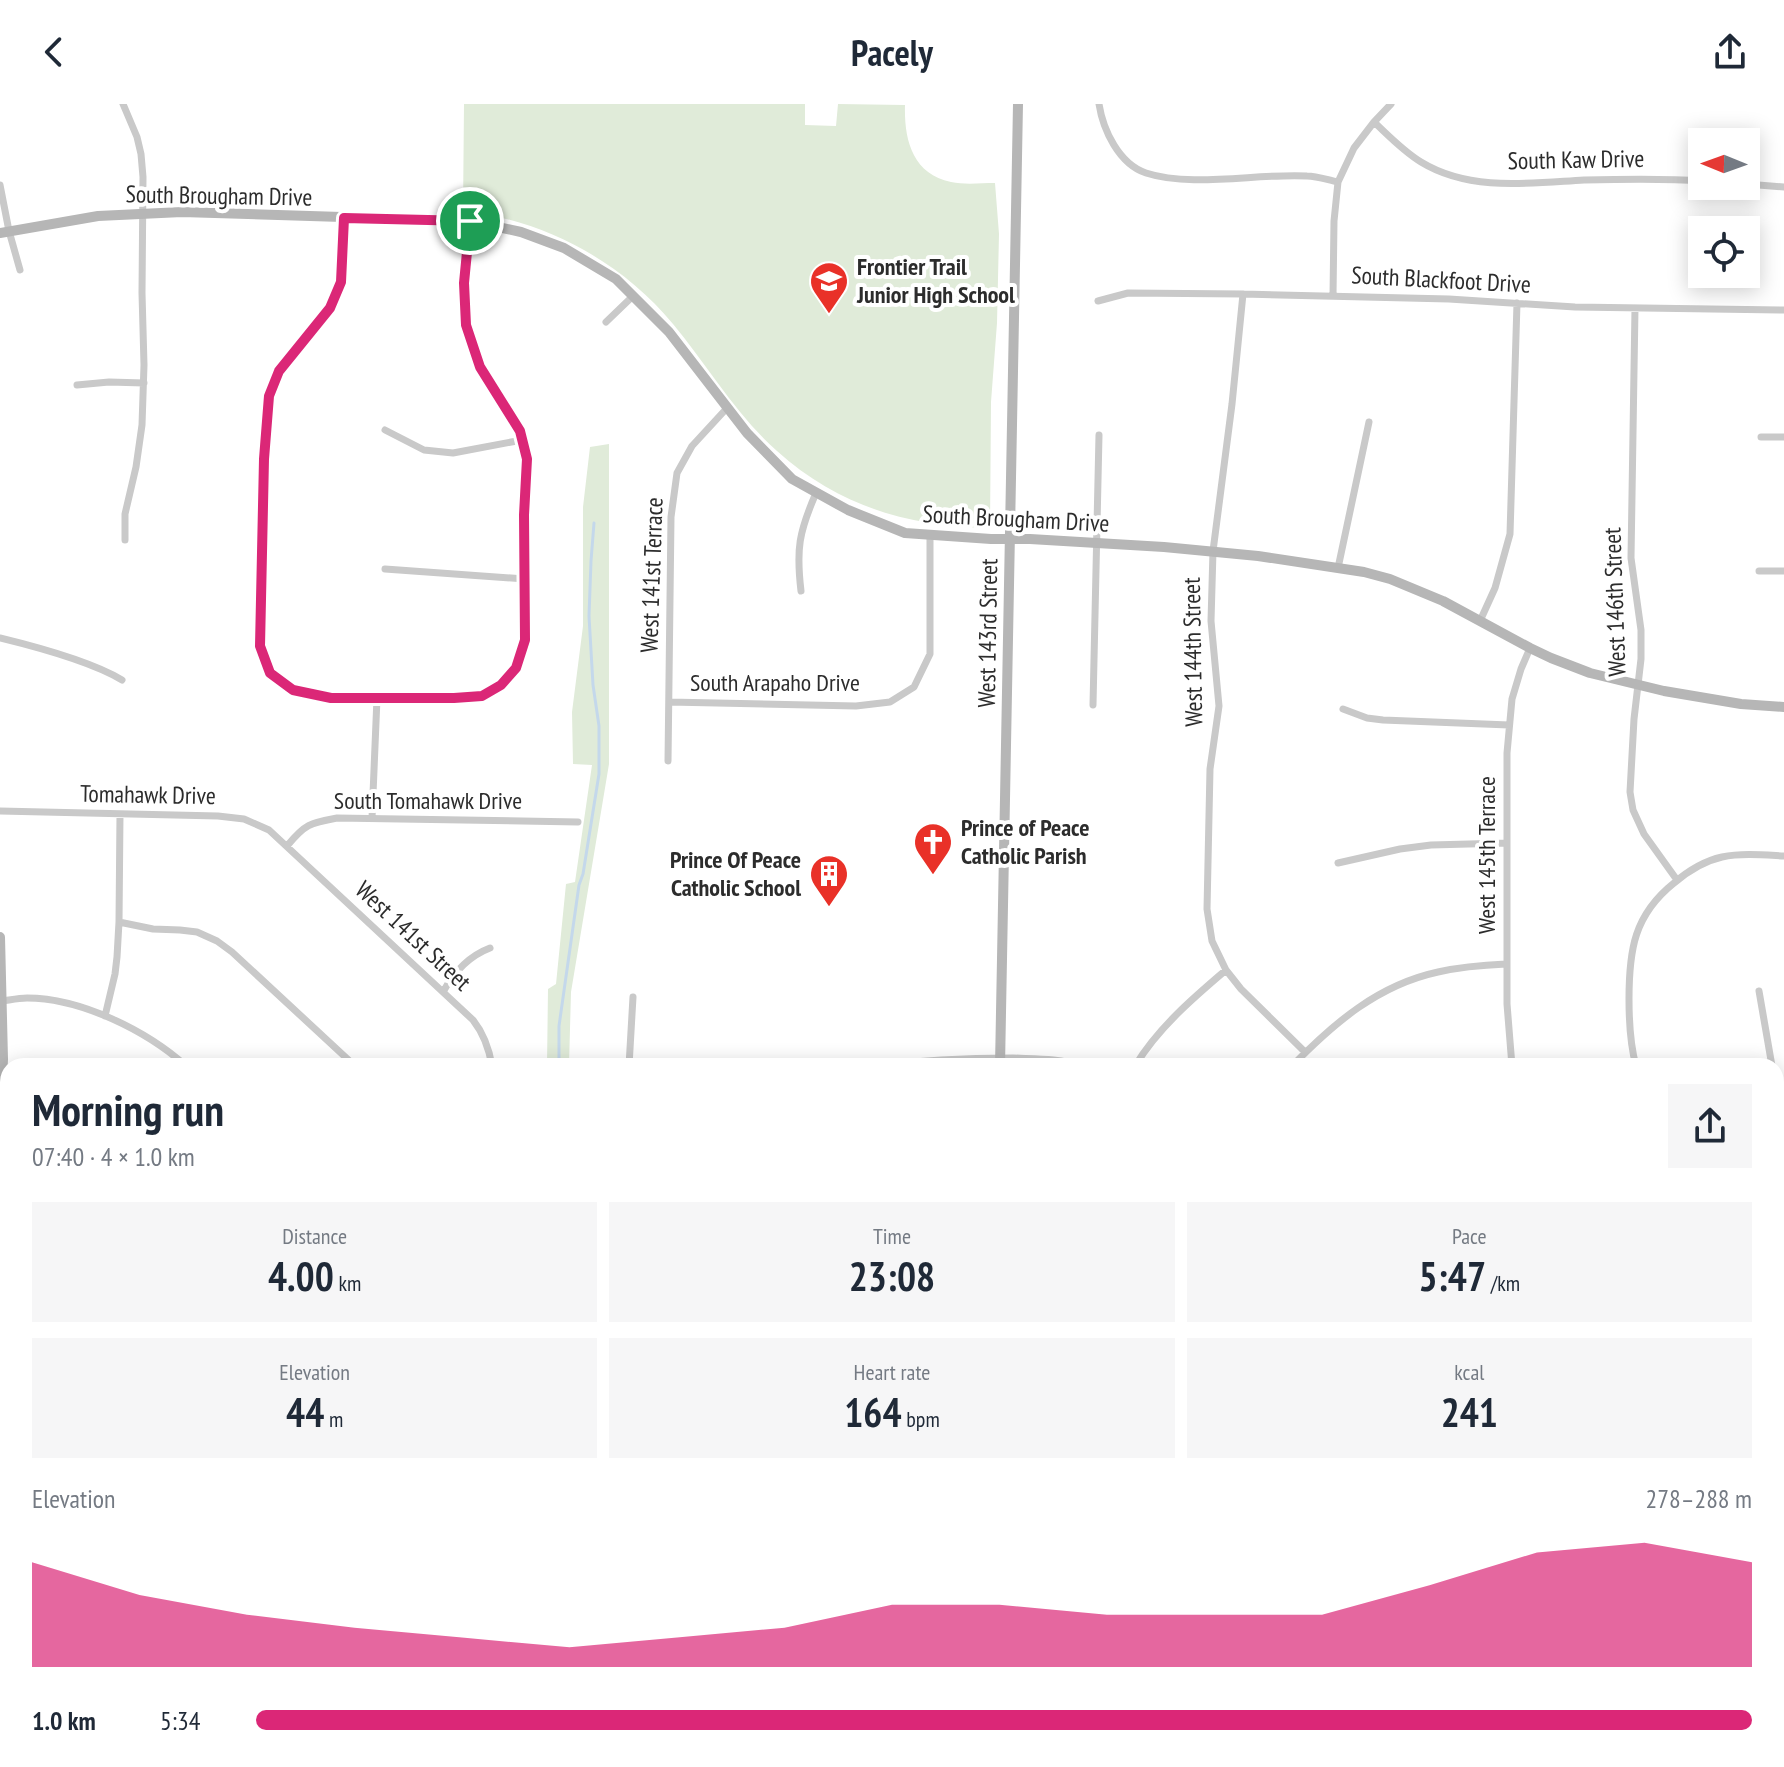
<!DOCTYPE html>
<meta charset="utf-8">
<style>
body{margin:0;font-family:"PT Sans Narrow",sans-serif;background:#f6f6f7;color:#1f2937;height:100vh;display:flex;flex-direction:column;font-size:30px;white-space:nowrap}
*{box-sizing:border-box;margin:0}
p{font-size:26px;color:#747a83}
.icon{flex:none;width:44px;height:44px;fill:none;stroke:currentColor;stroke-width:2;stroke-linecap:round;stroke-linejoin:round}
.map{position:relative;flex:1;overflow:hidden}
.panel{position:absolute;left:0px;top:954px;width:1784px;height:710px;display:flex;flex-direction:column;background:#fff;border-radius:24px 24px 0 0;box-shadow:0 4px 20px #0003}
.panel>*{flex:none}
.needle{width:52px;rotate:271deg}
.buttons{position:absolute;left:1688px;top:24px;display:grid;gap:16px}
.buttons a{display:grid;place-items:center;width:72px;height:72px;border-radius:0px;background:#fff;box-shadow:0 4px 20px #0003;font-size:40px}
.pin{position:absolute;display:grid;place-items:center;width:68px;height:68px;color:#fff;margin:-34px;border:4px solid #fff;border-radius:50%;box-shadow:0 2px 8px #0007}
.round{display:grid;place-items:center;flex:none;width:84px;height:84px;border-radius:0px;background:#f6f6f7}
.headline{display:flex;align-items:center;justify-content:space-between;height:136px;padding:0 32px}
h1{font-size:44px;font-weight:700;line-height:60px}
.metrics{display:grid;grid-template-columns:repeat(3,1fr);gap:12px;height:136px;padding:8px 32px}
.metrics div{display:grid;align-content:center;border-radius:0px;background:#f6f6f7;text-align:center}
.metrics b{font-size:40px;font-weight:700}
.metrics small{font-size:22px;font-weight:400}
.metrics p{font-size:22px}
.chart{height:224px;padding:16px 32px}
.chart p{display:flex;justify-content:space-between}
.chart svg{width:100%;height:144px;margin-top:8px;fill:#db2777;opacity:.7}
ul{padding:0 32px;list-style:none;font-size:26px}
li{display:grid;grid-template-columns:128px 96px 1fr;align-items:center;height:60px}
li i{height:20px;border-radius:10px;background:#db2777}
header{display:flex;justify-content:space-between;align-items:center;height:104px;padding:0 32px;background:#fff;font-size:36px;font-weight:700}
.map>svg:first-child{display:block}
.green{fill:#e0ebd9}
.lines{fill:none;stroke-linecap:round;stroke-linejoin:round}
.stream{stroke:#c4d8eb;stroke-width:3}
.street{stroke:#c9c9c9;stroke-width:7}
.secondary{stroke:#b6b6b6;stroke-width:10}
.route-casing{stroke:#fff;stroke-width:16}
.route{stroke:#db2777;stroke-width:10}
.labels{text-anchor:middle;stroke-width:8;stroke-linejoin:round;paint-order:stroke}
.street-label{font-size:24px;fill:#2c2c2c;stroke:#fff}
.poi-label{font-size:24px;font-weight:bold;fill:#2c2c2c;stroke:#fff;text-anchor:start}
</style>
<header><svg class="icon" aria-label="back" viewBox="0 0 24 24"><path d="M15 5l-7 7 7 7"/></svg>Pacely<svg class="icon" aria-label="share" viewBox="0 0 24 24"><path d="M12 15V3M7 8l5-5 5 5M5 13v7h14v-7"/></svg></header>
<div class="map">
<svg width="1784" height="1663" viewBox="0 0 1784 1663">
<rect width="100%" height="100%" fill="#fff"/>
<path class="green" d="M 464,0 L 805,0 L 805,21 L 836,22 L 838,0 L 905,1 C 904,35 912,70 951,78 C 965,81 981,79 995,79 L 999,130 L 997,219 L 991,298 L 990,424 C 909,423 838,402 777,347 C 736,311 708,262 673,220 C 621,157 544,116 463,107 Z
M 609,340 L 609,660 L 571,888 L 569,962 L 547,962 L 548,885 L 556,880 L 566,780 L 575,778 L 592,661 L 573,660 L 572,608 L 583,522 L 583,403 L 590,343 Z"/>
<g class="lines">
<path class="stream" d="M 559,962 L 559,922 L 579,781 L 583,770 L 599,670 L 599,622 L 593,581 L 589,512 L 591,457 L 594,419
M 1776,1241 L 1784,1239
M 0,1551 L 2,1551"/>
<path class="street" d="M 123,0 L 137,33 L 141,50 L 143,73 L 142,189 L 144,261 L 142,321 L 136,363 L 125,410 L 125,436
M 1099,0 C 1103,26 1119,60 1146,69 C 1192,84 1258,69 1307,72 C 1317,72 1328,76 1338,78
M 1374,18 C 1389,32 1403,47 1421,58 C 1470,88 1531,79 1584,76 C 1624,75 1663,74 1702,77
M 1746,80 L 1784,83
M 0,81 L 9,127 L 20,166
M 344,114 L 341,178 L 330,204 L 279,267 L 269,292 L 264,355 L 260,542 L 270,569 L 293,586 L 331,594 L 454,594 L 482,592 L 501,581 L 516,564 L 525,536 L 524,411 L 527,355 L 520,327 L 480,263 L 466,221 L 464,179 L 470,117
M 1243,190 L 1232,300 L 1213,447 L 1211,517 L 1219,602 L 1210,665 L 1207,805 L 1212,837 L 1226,866 L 1241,885 L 1305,948
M 1333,192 L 1334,117 L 1338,78 L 1354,44 L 1374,18 L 1391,0
M 1098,197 L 1128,189 L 1243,190 L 1449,195 L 1575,203 L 1784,206
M 1635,204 L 1631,454 L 1641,526 L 1641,555 L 1634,615 L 1630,688 L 1633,706 L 1644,730 L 1677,776
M 606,218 L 633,192
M 77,281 L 109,278 L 144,279
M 385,326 L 424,346 L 453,349 L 522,336
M 1761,333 L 1784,333
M 1338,464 L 1369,318
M 385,465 L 525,475
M 1759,467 L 1784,467
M 801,487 C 796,445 799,428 816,389
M 1480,517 L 1495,484 L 1510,430 L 1517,199
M 0,534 C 37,543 90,557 122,576
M 669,598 L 856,602 L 890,598 L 914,583 L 930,550 L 930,431
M 1093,601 L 1099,331
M 1343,605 L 1367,614 L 1383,616 L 1509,621
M 668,657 L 671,413 L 677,369 L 692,342 L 727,304
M 0,707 L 218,712 L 244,715 L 269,726 L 473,916 C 484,930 489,944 492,962
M 372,714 L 377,594
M 287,742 C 305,720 310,719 337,714 L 578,718
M 1338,759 L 1400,745 L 1431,741 L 1507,739
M 119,818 L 153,825 L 180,826 L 197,828 L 217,837 L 232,848 L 355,962
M 1759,887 L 1772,962
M 443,888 C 454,868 469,852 490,844
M 3,897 C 10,896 19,894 27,894 C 81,894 147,927 186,962
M 105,912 L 115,870 L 117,853 L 119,818 L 120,710
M 629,962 L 633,893
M 876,962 C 922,956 967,954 1013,954 C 1036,955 1059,954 1081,962
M 1135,962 C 1158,924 1193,894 1226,866
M 1292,962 C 1334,919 1378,881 1438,868 C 1460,863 1483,861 1506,860
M 1512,962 L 1507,900 L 1507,649 L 1512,595 L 1521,565 L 1530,544
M 1636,962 C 1630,940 1629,918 1629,895 C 1629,846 1634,811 1674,779 C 1688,767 1704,757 1722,753 C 1742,749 1764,751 1784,752
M 1776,979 L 1784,1005
M 0,1123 L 8,1124
M 1776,1146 L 1784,1141
M 0,1309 L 8,1309
M 0,1472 L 8,1470
M 615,1656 L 620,1663
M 650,1663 L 658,1658
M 1099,1663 L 1100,1656
M 1220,1663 L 1221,1656
M 1345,1663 L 1346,1656
M 1465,1663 L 1466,1656
M 1587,1663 L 1588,1656
M 1718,1663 L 1718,1656"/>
<path class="secondary" d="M 0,129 L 98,112 L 182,108 L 470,117 L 521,128 L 564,144 L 616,175 L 669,228 L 747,329 L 792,375 L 848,406 L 905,429 L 991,435 L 1030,435 L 1164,443 L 1258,452 L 1364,468 L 1390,475 L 1443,497 L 1530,544 L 1551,554 L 1590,569 L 1664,587 L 1741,600 L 1784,603
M 0,833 L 3,955 L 0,1016
M 1000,962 L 1018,0
M 1776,1318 L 1784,1317
M 0,1509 L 8,1529
M 25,1656 L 26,1663
M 986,1663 L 987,1656"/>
</g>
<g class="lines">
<defs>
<path id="route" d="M 344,114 L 470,117 L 464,179 L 466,221 L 480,263 L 520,327 L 527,355 L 524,411 L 525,536 L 516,564 L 501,581 L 482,592 L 454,594 L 331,594 L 293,586 L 270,569 L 260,542 L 264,355 L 269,292 L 279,267 L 330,204 L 341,178 Z"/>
</defs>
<use href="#route" class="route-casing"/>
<use href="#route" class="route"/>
</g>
<defs>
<symbol id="school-pin" viewBox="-11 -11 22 30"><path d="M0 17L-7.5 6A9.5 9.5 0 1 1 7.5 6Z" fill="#e93128" stroke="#fff"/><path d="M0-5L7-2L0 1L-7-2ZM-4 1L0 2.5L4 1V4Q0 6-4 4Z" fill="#fff"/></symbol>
<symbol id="church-pin" viewBox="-11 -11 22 30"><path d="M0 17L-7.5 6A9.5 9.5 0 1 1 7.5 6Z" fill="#e93128" stroke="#fff"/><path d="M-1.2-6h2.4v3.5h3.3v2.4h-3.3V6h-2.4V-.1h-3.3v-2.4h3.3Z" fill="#fff"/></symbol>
<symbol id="building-pin" viewBox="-11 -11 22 30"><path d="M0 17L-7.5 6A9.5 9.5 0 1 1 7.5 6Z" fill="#e93128" stroke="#fff"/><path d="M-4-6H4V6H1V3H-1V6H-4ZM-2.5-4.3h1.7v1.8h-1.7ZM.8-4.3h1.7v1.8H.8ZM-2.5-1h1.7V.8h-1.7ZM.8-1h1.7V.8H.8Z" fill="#fff"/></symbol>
</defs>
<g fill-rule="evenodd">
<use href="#school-pin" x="807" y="155" width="44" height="60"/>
<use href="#church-pin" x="911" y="716" width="44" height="60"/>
<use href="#building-pin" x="807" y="748" width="44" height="60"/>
</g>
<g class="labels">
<g class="street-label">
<text transform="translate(1576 56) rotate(-1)" y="8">South Kaw Drive</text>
<text transform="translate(219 92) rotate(1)" y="8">South Brougham Drive</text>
<text transform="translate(1441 176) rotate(3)" y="8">South Blackfoot Drive</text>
<text transform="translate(1016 415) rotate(3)" y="8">South Brougham Drive</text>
<text transform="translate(652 471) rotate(-88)" y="8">West 141st Terrace</text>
<text transform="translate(1615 498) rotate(-92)" y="8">West 146th Street</text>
<text transform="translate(988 529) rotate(-89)" y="8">West 143rd Street</text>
<text transform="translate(1193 548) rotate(-91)" y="8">West 144th Street</text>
<text x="775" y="587">South Arapaho Drive</text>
<text transform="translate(148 691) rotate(1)" y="8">Tomahawk Drive</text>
<text x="428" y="705">South Tomahawk Drive</text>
<text transform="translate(1487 751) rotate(-90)" y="8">West 145th Terrace</text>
<text transform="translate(413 832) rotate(43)" y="8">West 141st Street</text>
</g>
<g class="poi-label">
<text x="857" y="171">Frontier Trail<tspan x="857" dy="28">Junior High School</tspan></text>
<text x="961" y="732">Prince of Peace<tspan x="961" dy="28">Catholic Parish</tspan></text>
<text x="801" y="764" text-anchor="end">Prince Of Peace<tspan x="801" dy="28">Catholic School</tspan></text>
</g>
</g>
</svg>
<div class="buttons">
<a><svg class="needle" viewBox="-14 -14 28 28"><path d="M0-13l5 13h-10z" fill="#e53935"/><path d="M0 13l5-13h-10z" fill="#747a83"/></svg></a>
<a><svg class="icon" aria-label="locate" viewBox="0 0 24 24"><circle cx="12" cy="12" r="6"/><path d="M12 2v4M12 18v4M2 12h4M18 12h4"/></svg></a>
</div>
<div class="pin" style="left:470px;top:117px;background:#1e9e55"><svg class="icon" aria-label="arrive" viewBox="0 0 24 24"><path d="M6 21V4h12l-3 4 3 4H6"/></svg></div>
<section class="panel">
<div class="headline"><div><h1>Morning run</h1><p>07:40 · 4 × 1.0 km</p></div><a class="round"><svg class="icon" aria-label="share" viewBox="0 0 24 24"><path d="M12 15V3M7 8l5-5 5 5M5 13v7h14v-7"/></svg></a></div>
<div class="metrics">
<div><p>Distance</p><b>4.00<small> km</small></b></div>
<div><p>Time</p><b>23:08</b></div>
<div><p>Pace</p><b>5:47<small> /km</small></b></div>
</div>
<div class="metrics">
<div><p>Elevation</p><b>44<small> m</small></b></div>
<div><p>Heart rate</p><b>164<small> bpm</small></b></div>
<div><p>kcal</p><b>241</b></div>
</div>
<div class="chart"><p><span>Elevation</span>278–288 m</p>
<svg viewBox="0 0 160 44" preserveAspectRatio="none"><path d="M0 44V12L10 22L20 28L30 32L40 35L50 38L60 35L70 32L80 25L90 25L100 28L110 28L120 28L130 19L140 9L150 6L160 12V44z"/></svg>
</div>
<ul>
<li><b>1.0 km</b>5:34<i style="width:100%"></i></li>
</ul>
</section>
</div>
